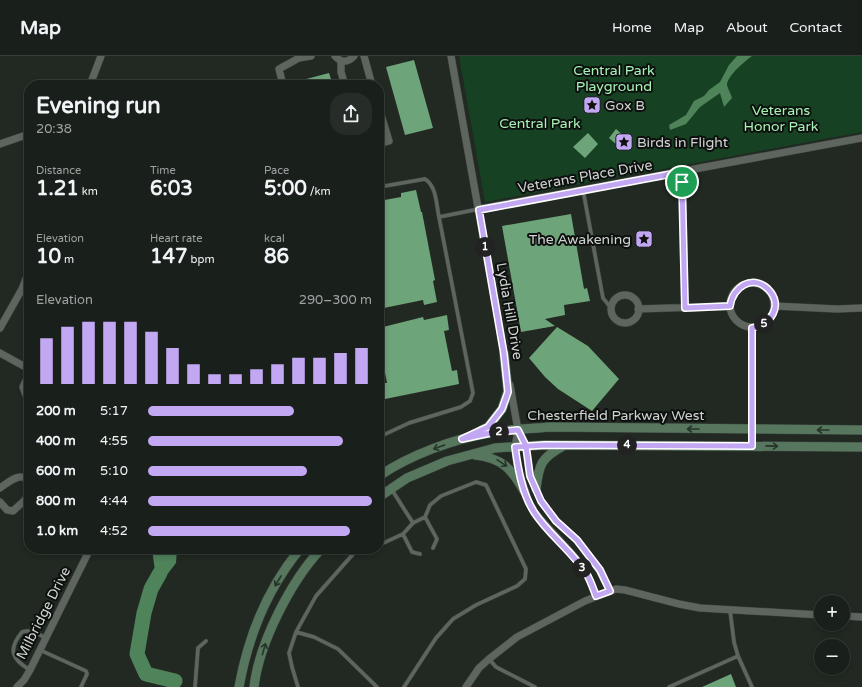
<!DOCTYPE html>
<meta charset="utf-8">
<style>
body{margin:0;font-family:"Varela Round",sans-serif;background:#262c27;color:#f1f3f6;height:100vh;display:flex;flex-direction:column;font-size:15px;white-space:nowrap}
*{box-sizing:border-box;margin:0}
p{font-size:13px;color:#9fa2a2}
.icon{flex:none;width:22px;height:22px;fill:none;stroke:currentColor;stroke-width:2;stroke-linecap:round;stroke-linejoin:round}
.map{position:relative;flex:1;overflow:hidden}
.drawer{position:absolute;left:24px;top:24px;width:360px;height:474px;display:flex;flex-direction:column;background:#191f1a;border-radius:16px;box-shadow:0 2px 6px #0003,0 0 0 1px #373d39}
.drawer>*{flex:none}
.controls{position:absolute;left:814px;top:539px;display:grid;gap:8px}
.controls a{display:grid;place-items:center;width:36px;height:36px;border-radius:50%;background:#191f1a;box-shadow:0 2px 6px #0003,0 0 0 1px #373d39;font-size:20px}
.pin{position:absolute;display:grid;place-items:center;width:34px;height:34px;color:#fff;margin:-17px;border:2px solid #fff;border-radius:50%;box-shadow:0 1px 4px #0007}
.km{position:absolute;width:20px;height:20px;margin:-10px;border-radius:50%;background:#222;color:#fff;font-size:11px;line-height:20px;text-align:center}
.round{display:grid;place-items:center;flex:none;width:42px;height:42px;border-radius:16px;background:#262c27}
.summary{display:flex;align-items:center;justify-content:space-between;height:68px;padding:0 12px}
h1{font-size:22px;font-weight:700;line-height:30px}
.figures{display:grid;grid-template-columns:repeat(3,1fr);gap:6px;height:68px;padding:4px 12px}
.figures div{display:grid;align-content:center}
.figures b{font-size:20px;font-weight:700}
.figures small{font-size:11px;font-weight:400}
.figures p{font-size:11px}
.chart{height:112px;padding:8px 12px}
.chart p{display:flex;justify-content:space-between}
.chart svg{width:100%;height:72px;margin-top:4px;stroke:#c2a8f3;stroke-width:6}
ul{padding:0 12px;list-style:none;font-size:13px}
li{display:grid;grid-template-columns:64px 48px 1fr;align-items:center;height:30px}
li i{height:10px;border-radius:5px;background:#c2a8f3}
header{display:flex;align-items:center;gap:24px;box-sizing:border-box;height:56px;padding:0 20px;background:#191f1a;border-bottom:1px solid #373d39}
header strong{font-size:19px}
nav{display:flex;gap:22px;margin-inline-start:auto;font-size:14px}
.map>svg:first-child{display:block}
.green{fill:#164223}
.water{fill:#4f835a}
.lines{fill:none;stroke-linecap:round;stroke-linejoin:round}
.river{stroke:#4f835a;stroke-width:15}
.building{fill:#6ea479}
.lane-casing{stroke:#3d443f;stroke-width:4.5}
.street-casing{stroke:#3d443f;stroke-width:8}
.secondary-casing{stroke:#3d443f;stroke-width:10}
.lane{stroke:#5d655e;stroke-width:3.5}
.street{stroke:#5d655e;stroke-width:7}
.secondary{stroke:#56775e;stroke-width:9}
.oneway{stroke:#27342a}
.route-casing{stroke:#fff;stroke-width:8}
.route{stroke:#c2a8f3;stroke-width:5}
.labels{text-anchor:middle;stroke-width:4;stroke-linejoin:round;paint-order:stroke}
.park-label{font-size:14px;fill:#a6f3b5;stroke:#0d100e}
.poi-label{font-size:14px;fill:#cfd4d0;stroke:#0d100e;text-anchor:start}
.street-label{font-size:14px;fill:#cfd4d0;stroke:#0d100e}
</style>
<header>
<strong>Map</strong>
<nav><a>Home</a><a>Map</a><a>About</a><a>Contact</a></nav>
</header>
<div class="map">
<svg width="862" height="631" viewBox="0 0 862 631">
<rect width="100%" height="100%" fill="#212922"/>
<path class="green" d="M 459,0 L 862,0 L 862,76 L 485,146 Z"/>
<path class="water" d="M 737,0 L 752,0 C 745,5 727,20 727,29 C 728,33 731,38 732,42 L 724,51 L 720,37 L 700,51 L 686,68 L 670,74 L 669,69 L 686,59 L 694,45 L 704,40 L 709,34 L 720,26 L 729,9 Z
M 152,493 L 177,493 L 176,507 L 166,520 L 155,515 Z"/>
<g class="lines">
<path class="river" d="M 160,517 L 151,533 L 144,557 L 137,598 L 146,618 L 175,625"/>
</g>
<path class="building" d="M 414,4 L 433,72 L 405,79 L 386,11 Z
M 329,17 L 333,29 L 292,29 L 291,27 Z
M 616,73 L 624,80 L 617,89 L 609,82 Z
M 588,77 L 598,88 L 585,102 L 573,91 Z
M 416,134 L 421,156 L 422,156 L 435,224 L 433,225 L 437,246 L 424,249 L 423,244 L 379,253 L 379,145 L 401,141 L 401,137 Z
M 571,158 L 584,233 L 587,232 L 590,245 L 564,249 L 565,259 L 545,263 L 555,270 L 521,276 L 502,170 Z
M 447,259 L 449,274 L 444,275 L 452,315 L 457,314 L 459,328 L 385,343 L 382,327 L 387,327 L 379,285 L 379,272 L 423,261 L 424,264 Z
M 557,271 L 588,290 L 619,323 L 592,355 L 558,333 L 545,321 L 529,302 Z
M 731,618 L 736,631 L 702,631 Z"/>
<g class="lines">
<defs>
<path id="lane" d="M 379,131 L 425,123 C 437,131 436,148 439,161 L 479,153
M 583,134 L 603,242 L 611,252
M 379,381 L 409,367 L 461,351 L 470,345 L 473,337 L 439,161
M 392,434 L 413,467 L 425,461 L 430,449 L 441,440 L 476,426 L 486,429 L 526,513 L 525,523 L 517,530 L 476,549 L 453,563 L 436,582 L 404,631
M 425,461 L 437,483 L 433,492
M 403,478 L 412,496 L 420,498
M 379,489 L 403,478 L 413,467
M 730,554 L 734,586 L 738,600 L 752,631
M 296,576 L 316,540 L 354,497 L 362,493
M 40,594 L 86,615 L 87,618 L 81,631
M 489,603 L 496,611 L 535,631
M 30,614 C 11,603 8,593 22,576 C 32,573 37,577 45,582
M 195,631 L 198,592 L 206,585
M 298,631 L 292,611 L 289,597 L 296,576 L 314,581 L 338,593 L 377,631
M 669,631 L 738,600"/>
<path id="street" d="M 335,0 C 341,7 348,7 354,0
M 364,0 L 372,29
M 451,0 L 505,303
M 341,5 L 341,16 L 345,29
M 90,29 L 101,0
M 283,29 L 279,13 L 299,2 L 311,0
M 379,52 L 389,85 L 379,88
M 0,88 L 29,78
M 682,116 L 685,252
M 479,153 L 862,82
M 29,215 L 22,233 L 29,236
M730 249a22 22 0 1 1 44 0a22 22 0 1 1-44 0Z
M611 253a14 14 0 1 1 28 0a14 14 0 1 1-28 0Z
M 774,250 L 837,253 L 862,252
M 638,253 L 730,250
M 0,272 L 22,233
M 0,297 L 29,313
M 29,318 L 23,331 L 26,339 L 29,340
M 510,329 L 518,374 L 526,390 L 530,420 L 541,445 L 556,465 L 577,484 L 599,514 L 610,535
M 518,375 L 515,391 L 517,409 L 529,447 L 535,457 L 573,499 L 587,518 L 596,540
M 752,390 L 752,272
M 0,432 C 9,426 19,416 29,424
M 0,446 L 7,454 L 13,455 L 25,444 L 29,437
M 843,560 L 862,561
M 17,631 L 24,624 L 30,614 L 90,493
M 466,631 L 479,612 L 489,603 L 517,581 L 585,545 L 616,533 L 625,534 L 679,548 L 700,552 L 821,559"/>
<path id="secondary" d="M 480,375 L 488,371 L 502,353 L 508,335 L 504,298
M 475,399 C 502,402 511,412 524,435
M 379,420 C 410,399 453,383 490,377 C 509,373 530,373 550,371 L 862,374
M 536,433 C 539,408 541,402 563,390
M 379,441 L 407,422 L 447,405 L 495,392 L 545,389 L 862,391
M 239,631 C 248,581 267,533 300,493
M 254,631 C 259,587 291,525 321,493"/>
</defs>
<use href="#lane" class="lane-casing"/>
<use href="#street" class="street-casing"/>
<use href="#secondary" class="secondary-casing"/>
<use href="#lane" class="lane"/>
<use href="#street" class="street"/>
<use href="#secondary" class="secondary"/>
</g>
<defs><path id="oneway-shaft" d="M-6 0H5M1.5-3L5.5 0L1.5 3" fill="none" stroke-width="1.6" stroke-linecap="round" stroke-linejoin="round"/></defs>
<g class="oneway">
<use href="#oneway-shaft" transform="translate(693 373) rotate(-180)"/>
<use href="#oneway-shaft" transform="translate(823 374) rotate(-180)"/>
<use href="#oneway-shaft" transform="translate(772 390) rotate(1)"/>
<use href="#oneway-shaft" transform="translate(439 391) rotate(160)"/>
<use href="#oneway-shaft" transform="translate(502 407) rotate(34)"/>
<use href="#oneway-shaft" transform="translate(278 525) rotate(122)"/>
<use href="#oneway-shaft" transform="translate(264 593) rotate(-74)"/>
</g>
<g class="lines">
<defs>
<path id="route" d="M 682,126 L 682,116 L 479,154 L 504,298 L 508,336 L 502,353 L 488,371 L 462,383 L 490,377 L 518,374 L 526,390 L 530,420 L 541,445 L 556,465 L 577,484 L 600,514 L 610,535 L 596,540 C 593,532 590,523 586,517 C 571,494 548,478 534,456 C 522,437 518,413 515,391 L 545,389 L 752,390 L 752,272 C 771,269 784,249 768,233 C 752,218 733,231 730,250 L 685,252 L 682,126"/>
</defs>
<use href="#route" class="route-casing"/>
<use href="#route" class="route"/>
</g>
<defs>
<symbol id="sight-square" viewBox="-11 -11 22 22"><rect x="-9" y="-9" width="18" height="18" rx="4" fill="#c2a8f3" stroke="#0d100e"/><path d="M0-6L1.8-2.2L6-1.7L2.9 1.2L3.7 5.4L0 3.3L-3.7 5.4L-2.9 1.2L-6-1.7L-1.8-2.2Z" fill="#111"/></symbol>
</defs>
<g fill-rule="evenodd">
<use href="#sight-square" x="582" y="39" width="20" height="20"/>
<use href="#sight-square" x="614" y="76" width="20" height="20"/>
<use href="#sight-square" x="634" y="173" width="20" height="20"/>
</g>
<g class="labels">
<g class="park-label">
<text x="614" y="19">Central Park<tspan x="614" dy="16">Playground</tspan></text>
<text x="781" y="59">Veterans<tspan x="781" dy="16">Honor Park</tspan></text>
<text x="540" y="72">Central Park</text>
</g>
<g class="poi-label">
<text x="605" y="54">Gox B</text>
<text x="637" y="91">Birds in Flight</text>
<text x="631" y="188" text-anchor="end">The Awakening</text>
</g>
<g class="street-label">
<text transform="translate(585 120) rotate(-10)" y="5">Veterans Place Drive</text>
<text transform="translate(510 255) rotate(80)" y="5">Lydia Hill Drive</text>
<text x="616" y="364">Chesterfield Parkway West</text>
<text transform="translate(43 557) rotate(-63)" y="5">Milbridge Drive</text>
</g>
</g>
</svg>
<div class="controls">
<a>+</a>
<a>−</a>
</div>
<div class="pin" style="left:682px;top:126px;background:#1e9e55"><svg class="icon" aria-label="arrive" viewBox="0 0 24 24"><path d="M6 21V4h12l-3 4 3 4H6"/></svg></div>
<b class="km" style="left:485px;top:191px">1</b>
<b class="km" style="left:499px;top:376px">2</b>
<b class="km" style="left:582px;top:512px">3</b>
<b class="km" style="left:627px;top:389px">4</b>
<b class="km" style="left:764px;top:268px">5</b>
<section class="drawer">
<div class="summary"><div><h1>Evening run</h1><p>20:38</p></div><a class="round"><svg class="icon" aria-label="share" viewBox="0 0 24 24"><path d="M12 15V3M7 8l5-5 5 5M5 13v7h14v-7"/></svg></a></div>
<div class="figures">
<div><p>Distance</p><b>1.21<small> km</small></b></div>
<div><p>Time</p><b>6:03</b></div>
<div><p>Pace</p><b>5:00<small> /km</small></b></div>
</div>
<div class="figures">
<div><p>Elevation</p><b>10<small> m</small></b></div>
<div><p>Heart rate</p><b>147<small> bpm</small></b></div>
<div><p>kcal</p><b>86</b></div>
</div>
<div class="chart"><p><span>Elevation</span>290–300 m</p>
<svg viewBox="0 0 160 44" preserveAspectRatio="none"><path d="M5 44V16M15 44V9M25 44V6M35 44V6M45 44V6M55 44V12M65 44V22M75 44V32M85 44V38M95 44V38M105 44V35M115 44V32M125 44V28M135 44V28M145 44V25M155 44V22"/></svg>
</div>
<ul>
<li><b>200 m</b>5:17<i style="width:65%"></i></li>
<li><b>400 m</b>4:55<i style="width:87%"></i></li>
<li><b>600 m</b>5:10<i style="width:71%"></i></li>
<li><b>800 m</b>4:44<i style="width:100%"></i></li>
<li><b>1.0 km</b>4:52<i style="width:90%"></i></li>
</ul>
</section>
</div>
